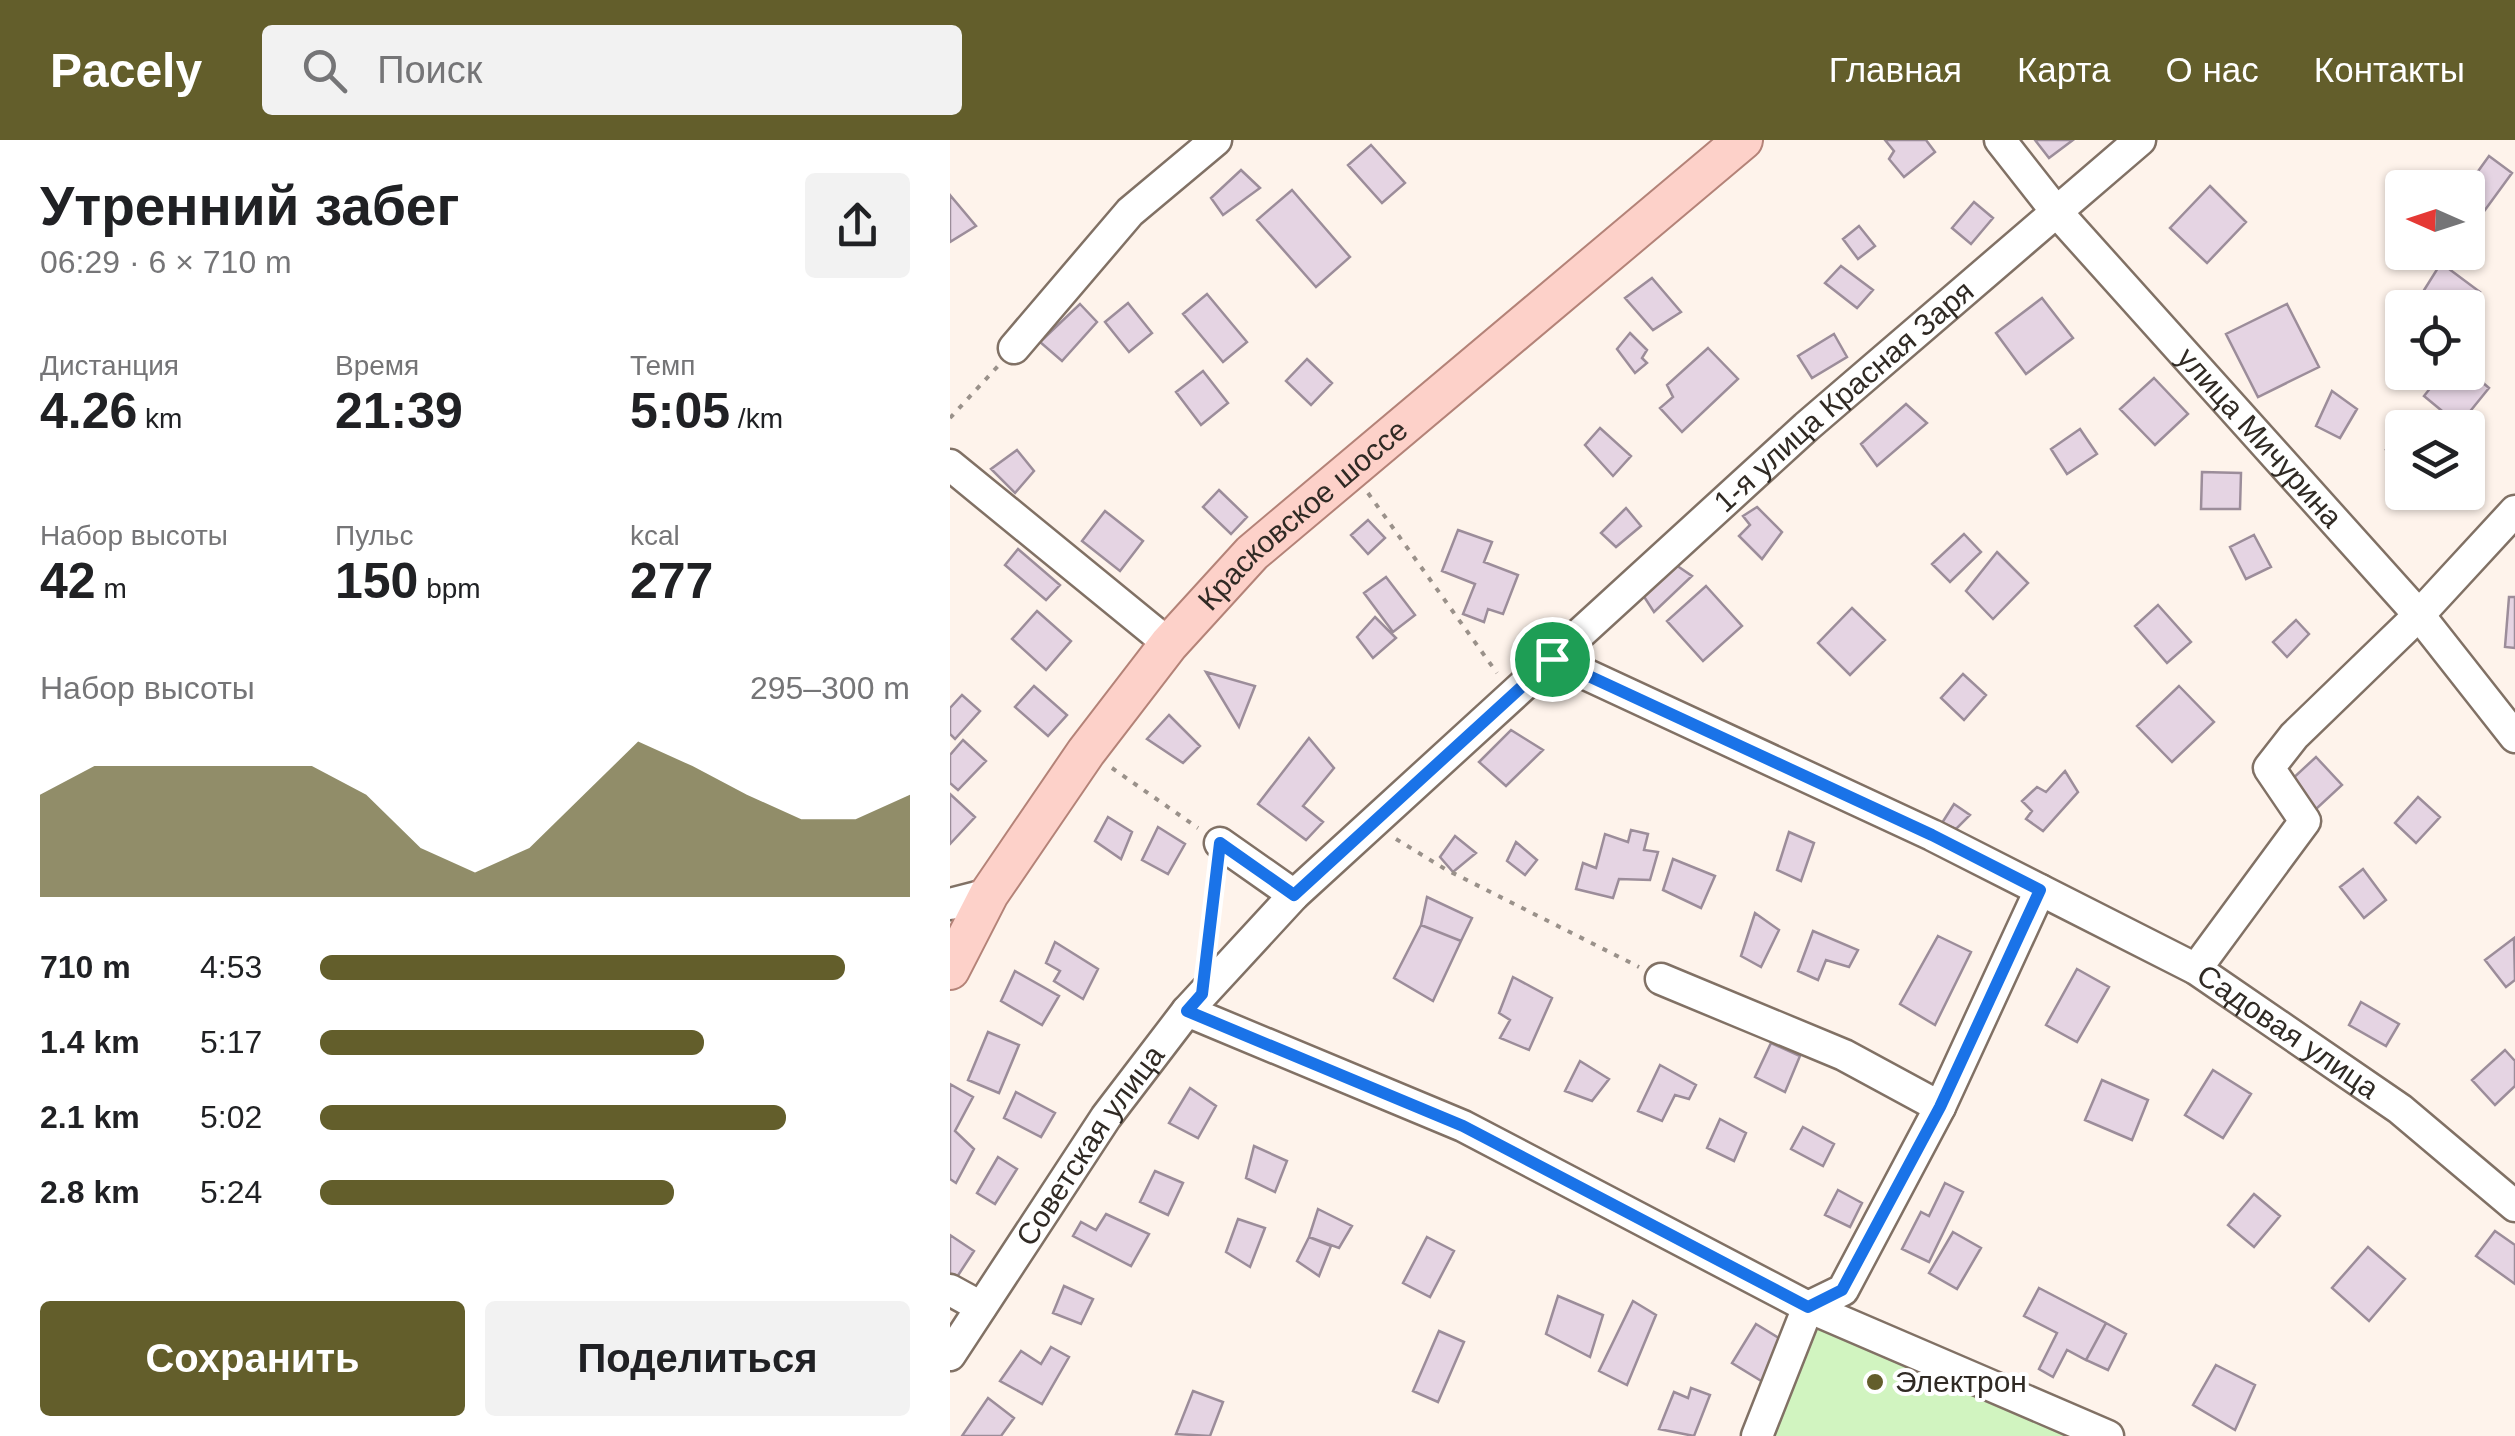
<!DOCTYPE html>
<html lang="ru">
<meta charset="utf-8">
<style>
body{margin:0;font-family:Helvetica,sans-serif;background:#f2f2f2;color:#202124;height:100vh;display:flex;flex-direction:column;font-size:38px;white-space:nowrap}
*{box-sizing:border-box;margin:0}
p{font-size:32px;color:#757577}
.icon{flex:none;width:55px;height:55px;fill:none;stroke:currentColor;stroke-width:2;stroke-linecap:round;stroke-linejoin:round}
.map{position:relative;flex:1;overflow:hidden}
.panel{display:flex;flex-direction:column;background:#fff;width:950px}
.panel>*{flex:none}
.needle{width:65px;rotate:273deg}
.controls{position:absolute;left:1435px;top:30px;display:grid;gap:20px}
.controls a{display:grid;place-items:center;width:100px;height:100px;border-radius:10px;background:#fff;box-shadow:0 2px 8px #0004;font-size:50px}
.pin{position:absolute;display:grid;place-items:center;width:85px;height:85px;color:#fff;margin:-42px;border:5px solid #fff;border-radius:50%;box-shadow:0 2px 10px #0007}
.round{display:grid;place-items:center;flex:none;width:105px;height:105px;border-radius:10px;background:#f2f2f2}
.headline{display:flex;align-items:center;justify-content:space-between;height:170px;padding:0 40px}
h1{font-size:55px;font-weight:700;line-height:75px}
.figures{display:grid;grid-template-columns:repeat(3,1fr);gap:15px;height:170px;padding:10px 40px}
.figures div{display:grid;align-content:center}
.figures b{font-size:50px;font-weight:700}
.figures small{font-size:28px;font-weight:400}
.figures p{font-size:28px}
.chart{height:280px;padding:20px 40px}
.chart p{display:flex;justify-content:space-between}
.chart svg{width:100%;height:180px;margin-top:10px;fill:#635e2b;opacity:.7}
.primary-button{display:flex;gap:20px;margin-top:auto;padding:20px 40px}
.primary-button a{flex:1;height:115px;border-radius:10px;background:#635e2b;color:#fff;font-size:40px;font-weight:700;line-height:115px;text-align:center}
.primary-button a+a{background:#f2f2f2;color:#202124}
ul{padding:0 40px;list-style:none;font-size:32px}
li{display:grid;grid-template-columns:160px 120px 1fr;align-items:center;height:75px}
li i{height:25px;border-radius:12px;background:#635e2b}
header{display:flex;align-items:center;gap:60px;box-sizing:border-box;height:140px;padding:0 50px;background:#635e2b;color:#fff}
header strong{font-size:48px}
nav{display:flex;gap:55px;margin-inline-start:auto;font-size:35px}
.search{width:700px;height:90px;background:#f2f2f2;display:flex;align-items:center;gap:25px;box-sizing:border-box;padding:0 35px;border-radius:10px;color:#757577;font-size:38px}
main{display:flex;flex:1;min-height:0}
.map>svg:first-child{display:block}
.grass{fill:#d1f4c0}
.building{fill:#e5d4e3;stroke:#9c8d9a;stroke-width:2.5}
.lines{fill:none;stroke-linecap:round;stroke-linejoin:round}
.minor-casing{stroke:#817165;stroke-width:35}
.major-casing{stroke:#b48378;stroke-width:42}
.path{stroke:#9a918a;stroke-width:4;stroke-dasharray:5 8;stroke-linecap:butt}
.minor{stroke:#fff;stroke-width:30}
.major{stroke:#fdd1c9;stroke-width:38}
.route-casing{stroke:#fff;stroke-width:20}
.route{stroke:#1a73e8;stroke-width:12}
.poi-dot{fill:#635e2b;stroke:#fff;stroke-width:4}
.labels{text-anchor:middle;stroke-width:8;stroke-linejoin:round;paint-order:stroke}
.street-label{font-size:30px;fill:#302a24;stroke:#fff}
.poi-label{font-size:30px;fill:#302a24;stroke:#fff;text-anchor:start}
</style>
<header>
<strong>Pacely</strong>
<div class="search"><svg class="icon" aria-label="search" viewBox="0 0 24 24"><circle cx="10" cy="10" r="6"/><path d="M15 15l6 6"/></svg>Поиск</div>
<nav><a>Главная</a><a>Карта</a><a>О нас</a><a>Контакты</a></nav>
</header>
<main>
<section class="panel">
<div class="headline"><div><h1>Утренний забег</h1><p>06:29 · 6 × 710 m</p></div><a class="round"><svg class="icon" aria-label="share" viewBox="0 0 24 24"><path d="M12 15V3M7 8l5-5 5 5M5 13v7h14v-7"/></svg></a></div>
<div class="figures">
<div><p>Дистанция</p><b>4.26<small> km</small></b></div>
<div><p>Время</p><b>21:39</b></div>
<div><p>Темп</p><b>5:05<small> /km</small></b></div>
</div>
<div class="figures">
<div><p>Набор высоты</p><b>42<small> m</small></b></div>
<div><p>Пульс</p><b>150<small> bpm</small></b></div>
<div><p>kcal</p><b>277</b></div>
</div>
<div class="chart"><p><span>Набор высоты</span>295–300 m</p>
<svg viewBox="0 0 160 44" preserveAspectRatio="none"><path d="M0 44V19L10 12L20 12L30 12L40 12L50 12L60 19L70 32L80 38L90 32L100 19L110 6L120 12L130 19L140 25L150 25L160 19V44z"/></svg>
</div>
<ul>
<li><b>710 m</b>4:53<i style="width:89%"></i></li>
<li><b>1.4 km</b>5:17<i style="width:65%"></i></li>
<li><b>2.1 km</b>5:02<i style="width:79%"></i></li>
<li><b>2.8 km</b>5:24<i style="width:60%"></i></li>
</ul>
<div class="primary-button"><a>Сохранить</a><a>Поделиться</a></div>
</section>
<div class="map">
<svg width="1565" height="1296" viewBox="0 0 1565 1296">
<rect width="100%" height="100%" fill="#fef3eb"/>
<path class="grass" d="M 869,1179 L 1125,1296 L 821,1296 Z"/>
<path class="building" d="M 935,0 L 976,0 L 985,12 L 954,37 L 939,19 L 944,11 Z
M 1085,0 L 1123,0 L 1099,18 Z
M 421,5 L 455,43 L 432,63 L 398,25 Z
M 1539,16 L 1562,33 L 1535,70 L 1518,57 L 1516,48 Z
M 291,30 L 310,48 L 273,75 L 261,58 Z
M 1260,46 L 1296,82 L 1257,123 L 1220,88 Z
M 342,50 L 400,117 L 366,147 L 307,80 Z
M 0,55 L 26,86 L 0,102 Z
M 1024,62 L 1043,78 L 1021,104 L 1002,88 Z
M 909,86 L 925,106 L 908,119 L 893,99 Z
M 1491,123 L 1530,152 L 1518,171 L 1508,165 L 1489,168 L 1471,155 Z
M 891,126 L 923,150 L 907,168 L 875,143 Z
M 702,138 L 731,172 L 703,190 L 675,158 Z
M 257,154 L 297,202 L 273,222 L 233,174 Z
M 1092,158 L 1123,198 L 1076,234 L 1046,193 Z
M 178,163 L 202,193 L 179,212 L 155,182 Z
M 130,164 L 147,182 L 112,221 L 90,202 Z
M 1337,164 L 1369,227 L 1308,257 L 1276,194 Z
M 680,193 L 697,210 L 692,218 L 697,223 L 685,233 L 667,209 Z
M 884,194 L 897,217 L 862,238 L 848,216 Z
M 758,208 L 788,239 L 732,292 L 710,268 L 723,257 L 717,245 Z
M 357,219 L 382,243 L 361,265 L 336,241 Z
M 1518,230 L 1539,248 L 1509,285 L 1474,256 L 1493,232 Z
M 253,231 L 278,263 L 251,285 L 226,252 Z
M 1204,238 L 1238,274 L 1205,305 L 1170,269 Z
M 1382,251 L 1407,269 L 1390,298 L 1366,286 Z
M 956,264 L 977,283 L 927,326 L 911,304 Z
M 650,288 L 681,316 L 663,336 L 635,305 Z
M 1130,289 L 1147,314 L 1117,334 L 1101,309 Z
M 1452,300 L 1452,323 L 1446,326 L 1436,310 Z
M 67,310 L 84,331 L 65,353 L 41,329 Z
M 1252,332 L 1291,333 L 1290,369 L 1251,369 Z
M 269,350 L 297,377 L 281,394 L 253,367 Z
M 807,367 L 832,392 L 812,419 L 789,396 L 800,385 L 793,376 Z
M 676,368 L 691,386 L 666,407 L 651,393 Z
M 155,371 L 193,401 L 170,431 L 132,401 Z
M 418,380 L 435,398 L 418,414 L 401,395 Z
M 508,390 L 542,402 L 534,422 L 568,435 L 553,474 L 538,469 L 534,482 L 513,474 L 525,444 L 492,431 Z
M 1014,394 L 1031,412 L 1000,442 L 982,424 Z
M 1304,395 L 1321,427 L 1296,439 L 1280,407 Z
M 68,409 L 110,445 L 96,460 L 55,425 Z
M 1047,412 L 1078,443 L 1043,479 L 1016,451 Z
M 723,423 L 742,436 L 704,472 L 691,452 Z
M 436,437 L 465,475 L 443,492 L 414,453 Z
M 756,446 L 792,486 L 753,521 L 717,481 Z
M 1559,457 L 1565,457 L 1565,508 L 1555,507 Z
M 1208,465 L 1241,502 L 1217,523 L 1185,486 Z
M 902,468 L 935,500 L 900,535 L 868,503 Z
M 87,471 L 121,501 L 96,530 L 62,499 Z
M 425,477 L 446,498 L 423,518 L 407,497 Z
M 1346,480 L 1359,494 L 1337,517 L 1323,502 Z
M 256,532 L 305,546 L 289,587 Z
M 1013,534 L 1036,555 L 1014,580 L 991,558 Z
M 84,546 L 117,575 L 98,596 L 65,567 Z
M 1229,546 L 1264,582 L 1222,622 L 1187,586 Z
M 12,555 L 30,571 L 5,599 L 0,594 L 0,568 Z
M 219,575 L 250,606 L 233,623 L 197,599 Z
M 561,590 L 593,610 L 556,646 L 529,622 Z
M 359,598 L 384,628 L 353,666 L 373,682 L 356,700 L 308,664 Z
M 13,600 L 36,621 L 8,650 L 0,643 L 0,615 Z
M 1366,617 L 1392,645 L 1365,670 L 1340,641 Z
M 1115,631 L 1128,652 L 1093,691 L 1076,679 L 1082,671 L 1072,661 L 1087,647 L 1096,652 Z
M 0,654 L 25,677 L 0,704 Z
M 1468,657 L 1490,677 L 1466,703 L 1445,683 Z
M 1004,664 L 1020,675 L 1006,689 L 992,683 Z
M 158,677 L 182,692 L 171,719 L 145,701 Z
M 208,687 L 235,704 L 218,734 L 192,720 Z
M 681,690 L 698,694 L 694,710 L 708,712 L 700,740 L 669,739 L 663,758 L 626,749 L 633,723 L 646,728 L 655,694 L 678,702 Z
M 839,692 L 864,703 L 851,741 L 827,730 Z
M 505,696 L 526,713 L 503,732 L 490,717 Z
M 566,702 L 587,720 L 575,735 L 557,721 Z
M 723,719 L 765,736 L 751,768 L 713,750 Z
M 1413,729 L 1436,760 L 1414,778 L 1390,747 Z
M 477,757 L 522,778 L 511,801 L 471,785 Z
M 805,773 L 829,790 L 811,827 L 791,816 Z
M 471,785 L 511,801 L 483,861 L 444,838 Z
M 863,791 L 908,810 L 899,827 L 876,820 L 868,840 L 848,831 Z
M 988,796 L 1021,812 L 985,885 L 950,864 Z
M 1564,798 L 1565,840 L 1556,847 L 1535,820 Z
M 105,802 L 148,829 L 133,859 L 104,841 L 110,831 L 96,823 Z
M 1127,829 L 1159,847 L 1127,902 L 1096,885 Z
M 65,831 L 109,856 L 92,885 L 51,861 Z
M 563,837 L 602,858 L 579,910 L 550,898 L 560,880 L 549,873 Z
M 1411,862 L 1449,884 L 1436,906 L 1399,885 Z
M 38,892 L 69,905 L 49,953 L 18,940 Z
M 821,903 L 850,916 L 835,952 L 805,937 Z
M 1555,910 L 1565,921 L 1565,946 L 1545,965 L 1522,940 Z
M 630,921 L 659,939 L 642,961 L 615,951 Z
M 710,925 L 746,945 L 739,959 L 725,955 L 712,981 L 688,971 Z
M 1263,930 L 1301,954 L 1273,998 L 1235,975 Z
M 1152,940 L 1198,960 L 1182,1000 L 1135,980 Z
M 0,944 L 23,957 L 5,991 L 24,1009 L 6,1043 L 0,1039 Z
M 240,948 L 266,966 L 248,998 L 219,983 Z
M 66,952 L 105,973 L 91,997 L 54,978 Z
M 770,979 L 796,993 L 784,1021 L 757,1008 Z
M 853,987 L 884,1004 L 873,1026 L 841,1009 Z
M 304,1006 L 337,1021 L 325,1052 L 296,1038 Z
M 48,1017 L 67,1029 L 45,1064 L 27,1053 Z
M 205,1031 L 233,1043 L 218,1075 L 190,1062 Z
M 995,1043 L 1013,1052 L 979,1122 L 952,1109 L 971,1072 L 979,1076 Z
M 888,1050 L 912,1063 L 900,1087 L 875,1075 Z
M 1304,1054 L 1330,1076 L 1304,1107 L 1278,1085 Z
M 368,1069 L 402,1086 L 389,1108 L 359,1097 Z
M 156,1074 L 199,1094 L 181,1126 L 123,1096 L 131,1082 L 146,1090 Z
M 288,1079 L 315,1088 L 300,1127 L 276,1112 Z
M 1545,1091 L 1565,1105 L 1565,1144 L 1526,1116 Z
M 1003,1092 L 1031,1108 L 1007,1149 L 979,1133 Z
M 0,1095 L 24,1111 L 5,1140 L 0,1137 Z
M 359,1097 L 381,1106 L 369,1136 L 347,1121 Z
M 477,1097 L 504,1111 L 480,1157 L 453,1143 Z
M 1418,1107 L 1455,1139 L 1419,1181 L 1382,1148 Z
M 114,1146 L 143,1159 L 131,1184 L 103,1173 Z
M 1089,1148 L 1156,1183 L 1136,1220 L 1117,1210 L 1103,1237 L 1089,1229 L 1107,1193 L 1074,1176 Z
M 608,1156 L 653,1175 L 640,1217 L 596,1194 Z
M 683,1161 L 706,1175 L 677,1245 L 649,1231 Z
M 1156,1183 L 1176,1194 L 1158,1230 L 1136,1220 Z
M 806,1184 L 837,1203 L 813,1242 L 782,1223 Z
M 489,1191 L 514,1202 L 488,1262 L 463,1251 Z
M 101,1207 L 119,1217 L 92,1264 L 50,1241 L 71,1211 L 91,1224 Z
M 1266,1225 L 1305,1245 L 1285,1290 L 1243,1265 Z
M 741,1248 L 760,1255 L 744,1296 L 709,1289 L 724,1252 L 738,1258 Z
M 243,1251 L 273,1262 L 260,1296 L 226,1294 Z
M 38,1258 L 64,1278 L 51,1296 L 12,1296 Z"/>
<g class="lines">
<defs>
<g id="minor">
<path id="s1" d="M 1050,0 L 1105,70 L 1469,475 L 1565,597"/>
<path d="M 64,208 L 180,72 L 266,0"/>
<path d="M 0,325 L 219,504"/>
<path id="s2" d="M 603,519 L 982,695 L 1246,829 L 1450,969 L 1565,1066"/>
<path d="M 270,703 L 344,755"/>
<path d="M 0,764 L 39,754"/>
<path d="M 1246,829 L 1355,681 L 1319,628 L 1344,596 L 1469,475 L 1565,371"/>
<path d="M 711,839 L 894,915 L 990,967"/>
<path d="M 237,871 L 513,986 L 858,1167 L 1158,1296"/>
<path d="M 0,1150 L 31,1167"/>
<path id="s3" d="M 0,1215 L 156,977 L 237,871 L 344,755 L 856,287 L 1190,0"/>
<path d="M 807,1296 L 858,1167 L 893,1150 L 990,967 L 1090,750"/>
</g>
<g id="major">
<path id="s4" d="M 0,830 L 39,754 L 136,612 L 219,504 L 302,413 L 793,0"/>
</g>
</defs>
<use href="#minor" class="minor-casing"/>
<use href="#major" class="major-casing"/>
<path class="path" d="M 0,278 L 48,226
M 418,353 L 547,533
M 162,628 L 248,688
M 446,699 L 495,729 L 689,827
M 258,811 L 267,731"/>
<use href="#minor" class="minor"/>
<use href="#major" class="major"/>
</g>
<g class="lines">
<defs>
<path id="route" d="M 602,519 L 982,695 L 1090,750 L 990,967 L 892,1150 L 858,1167 L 513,986 L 237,871 L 252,854 L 270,703 L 344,755 Z"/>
</defs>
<use href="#route" class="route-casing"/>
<use href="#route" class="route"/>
</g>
<circle class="poi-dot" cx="925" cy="1242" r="10"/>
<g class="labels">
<g class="street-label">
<text dy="10" stroke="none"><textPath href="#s3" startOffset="1318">1-я улица Красная Заря</textPath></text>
<text dy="10" stroke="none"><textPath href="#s1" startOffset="395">улица Мичурина</textPath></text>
<text dy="10" stroke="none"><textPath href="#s4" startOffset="580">Красковское шоссе</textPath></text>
<text dy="10" stroke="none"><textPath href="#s2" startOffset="825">Садовая улица</textPath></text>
<text dy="10" stroke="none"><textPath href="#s3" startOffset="252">Советская улица</textPath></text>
</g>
<g class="poi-label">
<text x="945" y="1252">Электрон</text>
</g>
</g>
</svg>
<div class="controls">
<a><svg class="needle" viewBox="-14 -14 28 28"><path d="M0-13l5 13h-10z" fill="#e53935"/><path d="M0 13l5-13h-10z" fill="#757577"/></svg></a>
<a><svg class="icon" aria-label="locate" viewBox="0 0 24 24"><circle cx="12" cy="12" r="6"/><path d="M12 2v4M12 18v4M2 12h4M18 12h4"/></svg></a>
<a><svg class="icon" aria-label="layers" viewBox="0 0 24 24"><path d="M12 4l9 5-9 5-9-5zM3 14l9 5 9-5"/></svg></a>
</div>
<div class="pin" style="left:602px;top:519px;background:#1e9e55"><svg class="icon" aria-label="arrive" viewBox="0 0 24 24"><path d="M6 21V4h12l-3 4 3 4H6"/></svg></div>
</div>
</main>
